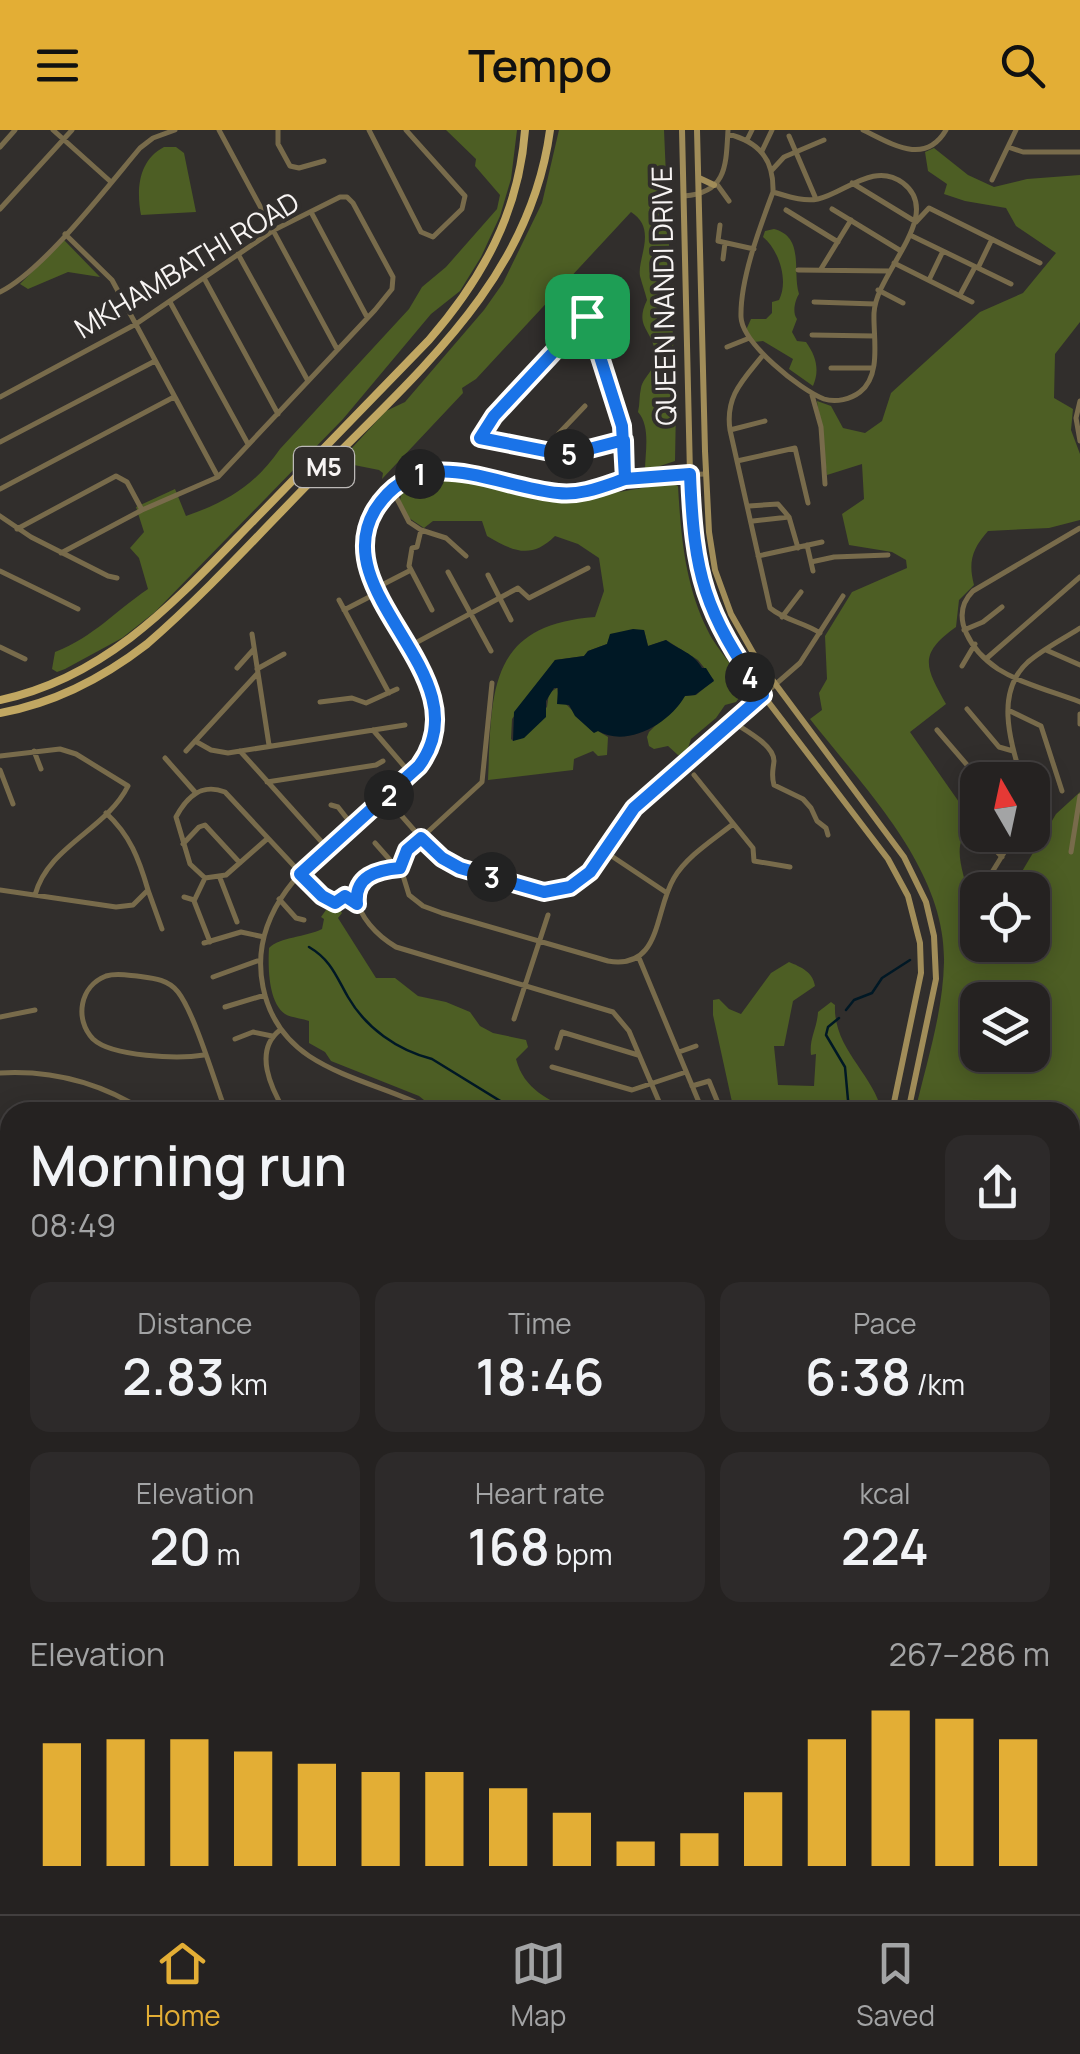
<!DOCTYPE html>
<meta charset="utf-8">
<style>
body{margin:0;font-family:Manrope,sans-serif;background:#2d2a2a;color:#f1f3f6;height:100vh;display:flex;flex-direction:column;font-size:38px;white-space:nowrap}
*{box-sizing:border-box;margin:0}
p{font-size:32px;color:#a3a4a5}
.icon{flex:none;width:55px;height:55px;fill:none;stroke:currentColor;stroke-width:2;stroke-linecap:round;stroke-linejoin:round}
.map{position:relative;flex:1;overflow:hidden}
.side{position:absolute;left:0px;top:972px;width:1080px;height:812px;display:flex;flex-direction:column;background:#252221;border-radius:30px 30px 0 0;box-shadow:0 5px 25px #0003,0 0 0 2px #423f3f}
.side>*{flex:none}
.needle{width:65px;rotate:351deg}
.controls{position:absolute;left:960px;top:632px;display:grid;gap:20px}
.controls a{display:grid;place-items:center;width:90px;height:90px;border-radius:20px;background:#252221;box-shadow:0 5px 25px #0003,0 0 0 2px #423f3f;font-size:50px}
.pin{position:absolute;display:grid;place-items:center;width:85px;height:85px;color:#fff;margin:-42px;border-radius:20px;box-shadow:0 5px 15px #0006}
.km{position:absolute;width:50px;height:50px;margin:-25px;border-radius:50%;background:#222;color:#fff;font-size:28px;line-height:50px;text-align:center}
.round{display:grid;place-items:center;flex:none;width:105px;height:105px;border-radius:20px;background:#2d2a2a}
.headline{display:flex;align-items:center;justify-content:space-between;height:170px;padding:0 30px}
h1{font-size:55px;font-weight:600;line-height:75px}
.figures{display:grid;grid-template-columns:repeat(3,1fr);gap:15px;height:170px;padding:10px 30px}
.figures div{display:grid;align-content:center;border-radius:20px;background:#2d2a2a;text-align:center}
.figures b{font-size:50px;font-weight:600}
.figures small{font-size:28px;font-weight:400}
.figures p{font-size:28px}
.chart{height:280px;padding:20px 30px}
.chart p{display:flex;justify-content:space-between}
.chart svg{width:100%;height:180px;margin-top:10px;stroke:#e3ae35;stroke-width:6}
header{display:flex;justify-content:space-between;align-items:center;height:130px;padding:0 30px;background:#e3ae35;color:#111;font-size:45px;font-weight:600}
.tabs{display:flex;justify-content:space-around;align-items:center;height:140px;border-top:2px solid #423f3f;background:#252221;font-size:28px;color:#a3a4a5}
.tabs a{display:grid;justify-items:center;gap:5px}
.tabs .current{color:#e3ae35}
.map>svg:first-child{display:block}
.green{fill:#4d5e24;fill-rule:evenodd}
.water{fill:#001825}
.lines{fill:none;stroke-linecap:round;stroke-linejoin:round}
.stream{stroke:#001825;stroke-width:2.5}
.river{stroke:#001825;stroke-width:9}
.minor{stroke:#786b4b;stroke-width:5}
.tertiary{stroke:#786b4b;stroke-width:5}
.secondary{stroke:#a18d59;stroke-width:6}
.primary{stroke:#c1a762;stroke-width:8}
.route-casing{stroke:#fff;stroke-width:20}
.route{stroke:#1a73e8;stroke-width:12}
.labels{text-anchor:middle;stroke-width:8;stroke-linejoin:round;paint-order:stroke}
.shield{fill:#312e2c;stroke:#bcb9b7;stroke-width:2.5}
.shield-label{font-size:25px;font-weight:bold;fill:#f7f4f3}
.street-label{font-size:28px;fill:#f7f4f3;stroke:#312e2c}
</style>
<header><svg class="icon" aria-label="menu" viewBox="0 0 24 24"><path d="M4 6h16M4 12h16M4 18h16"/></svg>Tempo<svg class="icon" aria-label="search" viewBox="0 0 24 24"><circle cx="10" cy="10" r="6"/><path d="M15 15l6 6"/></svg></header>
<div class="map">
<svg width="1080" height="1784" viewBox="0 0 1080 1784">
<rect width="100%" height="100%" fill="#312e2c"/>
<path class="green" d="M 446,0 L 517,0 L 511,49 L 500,86 L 481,127 L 460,161 L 431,184 L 343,289 L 155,482 L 122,508 L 65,539 L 57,542 L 52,539 L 55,522 C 95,506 114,482 148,459 L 139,428 L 130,418 L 144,402 L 136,377 L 175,359 L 186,386 C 227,372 255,355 280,319 L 409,179 L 422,157 L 446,137 L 497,79 L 500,65 L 475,36 L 476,29 Z
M 559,0 L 664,0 L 676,277 L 675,331 L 645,341 C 645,322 651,297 638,282 C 640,274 639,266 641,258 C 644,245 658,239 655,222 C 652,199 634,197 647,170 C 645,162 642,154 640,146 C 637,128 658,99 631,82 L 476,249 L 462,258 L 463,263 L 382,349 L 383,343 L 379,340 L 339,332 L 386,281 L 405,272 L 484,180 L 503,153 L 542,73 Z
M 164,17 L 176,17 L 184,23 L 196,82 L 141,85 C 136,58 139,30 164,17 Z
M 934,18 L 968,45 L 994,57 L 1027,49 L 1080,45 L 1080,192 L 1055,224 L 1054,268 L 1073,279 L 1071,300 L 1080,324 L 1080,390 L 1049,398 L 988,401 C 972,419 968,432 974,455 L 959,470 L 956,497 C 918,524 925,537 946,574 L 910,602 L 973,692 C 948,717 965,740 969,771 C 971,782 966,792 968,804 L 977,808 L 978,815 L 1032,815 L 1032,760 L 1011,760 L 1056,684 L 1080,662 L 1080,1040 L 1070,1044 L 1070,982 L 915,982 C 926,934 943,883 944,832 C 946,739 864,658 810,589 L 822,580 L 819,563 L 827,549 L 825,506 L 852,462 L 907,438 L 906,430 L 892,422 L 849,415 L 842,384 L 864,369 L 862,334 L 827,345 L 817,271 L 831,276 L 843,298 L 865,303 L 882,291 L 891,263 L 980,182 L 1023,163 L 1056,123 L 1016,96 L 1006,78 L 965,71 L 944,64 L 947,54 L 928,41 L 925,22 ZM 978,870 L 1032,870 L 1032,925 L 978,925 Z
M 774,99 C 805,107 792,141 799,164 C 795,170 792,183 797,189 L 792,202 L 797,211 L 806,212 C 816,226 820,240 813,256 L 789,239 L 793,229 L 763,211 L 754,212 L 746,200 L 751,189 L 766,189 L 772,183 L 772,172 L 779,170 C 789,151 779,120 763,107 L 765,101 Z
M 64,110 L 100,147 L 68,142 L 28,159 L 20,154 Z
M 443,344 L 554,367 L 582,365 L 614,357 L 619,362 L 671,353 L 678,356 C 681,407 685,455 708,501 C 718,522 738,538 744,561 L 736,572 L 725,575 L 716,588 L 691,609 L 686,624 L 678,625 L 668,616 L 654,619 L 649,616 L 647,607 L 649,602 L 685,566 L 696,565 L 714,550 L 698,530 L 666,510 L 648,516 L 644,500 L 611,504 L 607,514 L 588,521 L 584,526 L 555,530 L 512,589 L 511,609 L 513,611 L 547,577 L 549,563 L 557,558 L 559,569 C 573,578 580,591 593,602 L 598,601 L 608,607 L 607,625 L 598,626 L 593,621 L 574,629 L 573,640 L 488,650 C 492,562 487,495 595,487 L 604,461 L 599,428 L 578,414 L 555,406 C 531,430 513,421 487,406 L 482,391 L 433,391 L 424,398 L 406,386 L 400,370 L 404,353 L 417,347 Z
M 339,778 L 342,783 L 338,788 L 376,848 L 395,848 L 418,866 L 446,872 L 470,882 L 480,896 L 493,903 L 526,910 L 528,917 L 516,929 C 524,960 549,970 576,982 L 439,982 L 419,966 L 331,931 L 325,922 L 309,913 L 309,891 C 301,888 292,888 285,884 C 268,872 268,836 269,818 C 280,807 306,807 322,799 L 324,789 L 321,787 L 326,780 Z
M 789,832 C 801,837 813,842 815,856 L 793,871 L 784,916 L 774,916 L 778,955 L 814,956 L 816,924 L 811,925 C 809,908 817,899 818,882 L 831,872 L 835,875 C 833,919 873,943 882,982 L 722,982 L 732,972 L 713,885 L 713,870 L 719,869 L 729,879 L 741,884 L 771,843 Z
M 1080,1716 L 1080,1784 L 1035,1784 L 1041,1775 L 1070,1775 L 1070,1730 Z
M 541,1775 L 725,1775 L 724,1784 L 550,1784 Z"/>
<path class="water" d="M 633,499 L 644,500 L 648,516 L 666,510 C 679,520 694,523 702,538 L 706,538 L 714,551 L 695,565 L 685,566 C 669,594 627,618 598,601 L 594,603 L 575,586 L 569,575 L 557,574 L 558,558 L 554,558 L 546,571 L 546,587 L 524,608 L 513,611 L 514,582 L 555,530 L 584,526 L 588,521 L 607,514 L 610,504 Z"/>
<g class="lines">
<path class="stream" d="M 309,817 C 331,830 336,846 348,867 C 366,898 397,920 432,929 L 518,982
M 846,880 L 854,870 L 872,863 L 882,848 L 910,830
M 839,888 L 828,897 L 826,905 L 845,937 L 848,970 L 854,982
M 1070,1162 L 1080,1163"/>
<path class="river" d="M 1068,1784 L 1080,1762"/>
<path class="minor" d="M 53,0 L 111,52
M 219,0 L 337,219
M 278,0 L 278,14 L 290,36 L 299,38 L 324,31
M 369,0 L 421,102 L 433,107 L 462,79 L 465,66 L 406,0
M 863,0 C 892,14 925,36 946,0
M 728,4 C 759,12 774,29 773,62 C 787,66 803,72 818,69 C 845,63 874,31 903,53 C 945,85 876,142 874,183 C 873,207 882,245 860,262 C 851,269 836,273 824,269 C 800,260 742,213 741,187 C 740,149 760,97 773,62
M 789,6 L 816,69
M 747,10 L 752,0
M 0,17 L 15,0
M 1008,17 L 1023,22 L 1080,22
M 762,21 L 772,0
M 772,40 L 784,27 L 824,10
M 992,50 L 1016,0
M 716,53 L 729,71
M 852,53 L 916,92 L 929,78 L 1040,133
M 684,66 C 727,63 726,35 728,0
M 0,79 L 72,0
M 832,79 L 901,121
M 786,80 L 838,112
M 311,82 L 367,187
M 720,95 L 718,111 L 754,119
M 65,104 L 112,150 L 218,347
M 910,105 L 1011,154
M 238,124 L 308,251
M 723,129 L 725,113
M 894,133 L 972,172
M 978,138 L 992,109
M 821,139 L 851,90
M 798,140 L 889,141
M 204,148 L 278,284
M 929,150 L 943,121
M 878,160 L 903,173
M 0,162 C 43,141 107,57 140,18 L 153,8 L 175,0
M 609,165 L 494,287 L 480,307 L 565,325 L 624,310
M 960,165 L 975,137
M 170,172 L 248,314
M 814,172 L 875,174
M 597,176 L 593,160 L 600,149
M 587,186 L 623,296 L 625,349
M 812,205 L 874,206
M 727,217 L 747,209
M 763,225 C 743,250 725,266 730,300 L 770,478 C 786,491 803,492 820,503
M 831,238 L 873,238
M 812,265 L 821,297 L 825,354
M 0,267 L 136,194 L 274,100 L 340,67 L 347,67 L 353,73 L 393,147 L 392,159 L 375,180 L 218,347 L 142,380 L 61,423
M 1080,271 L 1076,288 L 1080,311
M 730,300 L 765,291
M 0,312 L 155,231
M 542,321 L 585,276
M 737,331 L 795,318 L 808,373
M 0,359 L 174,267
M 392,359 L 409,392 L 421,400 L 446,408 L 466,426
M 749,376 L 778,374 L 789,387
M 0,386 L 31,407 L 108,446 L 117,448
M 753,391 L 789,387 L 798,418
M 1080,398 L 973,461 C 947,487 973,522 998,539 C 1022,554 1054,562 1080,572
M 17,399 L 116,346 L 127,352 L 142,380
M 421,400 L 417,417 L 412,418 L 409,436 L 432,480
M 807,415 L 813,441
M 758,426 L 822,412
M 811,432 L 834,427 L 888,425
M 0,441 L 78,479
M 448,442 L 491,521
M 488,445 L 511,490
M 376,458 L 411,440
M 339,470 L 389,563
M 344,480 L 379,462
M 782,487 L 801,462
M 964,500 L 983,492 L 1002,477
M 252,504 L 269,615
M 0,517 L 25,529
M 408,517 L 518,458 L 529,468 L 588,438
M 1046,520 L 1080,535
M 987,528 L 1080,447
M 962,536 L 975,514
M 237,538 L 254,519
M 257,539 L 284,524
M 492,553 L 482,652 L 407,721 L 401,739 L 409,765 L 423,776 L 442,783 L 608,831 C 662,840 654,781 674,748 C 687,726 713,710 733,694
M 320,572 L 352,568 L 366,573 L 397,559
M 967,579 L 999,617 L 1013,621
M 1008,580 L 1041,596 L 1062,661
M 1080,584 L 1080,594
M 733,592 C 745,600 774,615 774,631 C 773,641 771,645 774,655 L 803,669 L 811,678 L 817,691 L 826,698 L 828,705
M 373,600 L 410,643
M 937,600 L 980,650
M 195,611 L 211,620 L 228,623 L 405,595
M 34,621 L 41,639
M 186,621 L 257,544
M 240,621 L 328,719
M 0,626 L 60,619 L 76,624 L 128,656 C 106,700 48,716 35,765
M 165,628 L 195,662
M 0,640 L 13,674
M 694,645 L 753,718 L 754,731 L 790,737
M 1022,650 C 1011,613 994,563 1028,532 C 1043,519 1063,509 1080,498
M 267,652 L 376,635 L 383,631
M 386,668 L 421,708 L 449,733 L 544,762 L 571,757 L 591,742 L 634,678 L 800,533 L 843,466
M 331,675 L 338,677 L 353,696
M 973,696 L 978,701
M 981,705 L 1002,727
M 267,709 L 226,745 L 205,748 L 190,734 L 176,687 C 187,666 202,653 225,662 L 322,766 L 335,773 L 345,766 L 355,772
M 375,713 L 398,739
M 183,714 L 199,697 L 205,695 L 240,733
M 604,721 L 667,763
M 1071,722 L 1080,666
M 401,739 C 334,742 354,792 396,817 L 613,882 L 629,901 L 663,981
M 205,748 L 194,771 L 210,812
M 220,748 L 237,792
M 0,760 L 116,777 L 133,775 L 148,760 C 139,729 130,705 106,683
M 148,760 L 162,799
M 981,760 L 1015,705
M 184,767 L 194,770
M 279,769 L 296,788 L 304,790
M 975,770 L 978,766
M 204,813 L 241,802 L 264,807
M 639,828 L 703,982
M 213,847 L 260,830
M 225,877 L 265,865
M 0,887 L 35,880
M 514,889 L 548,785
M 280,900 C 253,921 271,958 285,982
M 235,909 L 253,902 L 272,906
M 557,918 L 562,902 L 638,925
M 679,922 L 696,916
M 204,925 C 179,929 112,927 93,909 C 74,889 80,856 106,846 C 116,843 126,845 137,846 C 152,848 168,849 178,862 C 195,884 215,953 226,982
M 552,937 L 632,960 L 686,942
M 0,943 C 53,940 103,954 146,982
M 692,956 L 709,951 L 718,973 L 718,982
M 312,982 L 316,973
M 436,982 C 396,960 347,951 309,926 C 284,909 269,887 263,857 C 242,755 360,699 419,635 C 436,613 439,588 431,562 L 376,458 L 366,427 L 366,407 L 371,387 L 384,367 L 397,355 L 423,343 L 446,341 L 565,364 L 641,346 L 706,344
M 0,998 L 10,997
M 0,1069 L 10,1067
M 0,1147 L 10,1151
M 0,1674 L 10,1688
M 0,1775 L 10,1764
M 141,1775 L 145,1784
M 504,1775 L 506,1784
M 532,1775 L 542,1784"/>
<path class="tertiary" d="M 0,1030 L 10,1029
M 1070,1052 L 1080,1049
M 371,1784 L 381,1775"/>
<path class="secondary" d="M 682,0 L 690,344 L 695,428 L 707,471 L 733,520 L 763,565 L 888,729 L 908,766 L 920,813 L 921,843 L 892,982
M 697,0 L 705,321 L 709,402 L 715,440 L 731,484 L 756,528 L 904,727 L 926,772 L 934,806 L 936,849 L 908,982
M 699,48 L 714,55
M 1070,1393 L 1080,1397
M 1070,1409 L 1080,1414"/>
<path class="primary" d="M 0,570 C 114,546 185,460 263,381 C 319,324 374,267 429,210 C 482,149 519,83 525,0
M 0,583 C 55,573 103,548 147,514 C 206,463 260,403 315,347 C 415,244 530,151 550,0"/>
</g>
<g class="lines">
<defs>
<path id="route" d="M 587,186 L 622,296 L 625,349 C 604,356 581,366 558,363 C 495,357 419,309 375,380 C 324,465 485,547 419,636 L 300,744 L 322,766 L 335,773 L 345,766 L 357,774 C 354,746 377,740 400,738 L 407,720 L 421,708 L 442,728 L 460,738 L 544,762 L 570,757 L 590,742 L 634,678 L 763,565 C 704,481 694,446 690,344 L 625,349 L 624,310 L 566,325 L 480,308 L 494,286 L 587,186"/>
</defs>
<use href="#route" class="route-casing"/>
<use href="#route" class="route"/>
</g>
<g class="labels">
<rect class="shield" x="294" y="317" width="60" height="40" rx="8"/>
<g class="shield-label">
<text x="324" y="346">M5</text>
</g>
<g class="street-label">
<text transform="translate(187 135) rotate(-31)" y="10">MKHAMBATHI ROAD</text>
<text transform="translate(664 166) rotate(-91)" y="10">QUEEN NANDI DRIVE</text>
</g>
</g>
</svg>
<div class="controls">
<a><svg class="needle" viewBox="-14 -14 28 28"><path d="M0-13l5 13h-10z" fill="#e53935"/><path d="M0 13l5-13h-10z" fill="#a3a4a5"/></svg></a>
<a><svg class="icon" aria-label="locate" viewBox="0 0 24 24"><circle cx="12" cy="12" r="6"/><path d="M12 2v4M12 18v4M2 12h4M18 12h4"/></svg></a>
<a><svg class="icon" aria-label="layers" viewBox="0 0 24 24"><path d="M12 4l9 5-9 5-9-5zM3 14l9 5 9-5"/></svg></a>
</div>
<div class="pin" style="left:587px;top:186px;background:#1e9e55"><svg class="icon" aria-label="arrive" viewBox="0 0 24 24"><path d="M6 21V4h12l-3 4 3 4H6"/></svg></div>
<b class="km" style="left:420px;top:344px">1</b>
<b class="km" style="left:389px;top:665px">2</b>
<b class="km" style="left:492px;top:747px">3</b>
<b class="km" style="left:750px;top:547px">4</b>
<b class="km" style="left:569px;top:324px">5</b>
<section class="side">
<div class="headline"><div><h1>Morning run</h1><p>08:49</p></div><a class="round"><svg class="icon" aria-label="share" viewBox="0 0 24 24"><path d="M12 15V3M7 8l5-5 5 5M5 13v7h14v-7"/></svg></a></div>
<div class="figures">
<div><p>Distance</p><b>2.83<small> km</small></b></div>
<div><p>Time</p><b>18:46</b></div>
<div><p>Pace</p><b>6:38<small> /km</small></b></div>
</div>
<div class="figures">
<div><p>Elevation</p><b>20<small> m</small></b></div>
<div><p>Heart rate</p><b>168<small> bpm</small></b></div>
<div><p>kcal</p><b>224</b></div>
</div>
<div class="chart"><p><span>Elevation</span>267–286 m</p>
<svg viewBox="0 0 160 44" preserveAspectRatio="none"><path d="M5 44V14M15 44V13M25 44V13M35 44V16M45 44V19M55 44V21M65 44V21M75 44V25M85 44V31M95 44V38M105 44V36M115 44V26M125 44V13M135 44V6M145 44V8M155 44V13"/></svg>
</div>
</section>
</div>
<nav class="tabs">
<a class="current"><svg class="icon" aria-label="home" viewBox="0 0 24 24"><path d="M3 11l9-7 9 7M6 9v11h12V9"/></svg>Home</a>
<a><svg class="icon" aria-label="map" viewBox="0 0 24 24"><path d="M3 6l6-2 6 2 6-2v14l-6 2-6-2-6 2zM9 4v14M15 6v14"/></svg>Map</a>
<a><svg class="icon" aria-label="saved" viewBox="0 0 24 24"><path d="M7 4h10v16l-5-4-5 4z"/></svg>Saved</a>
</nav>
